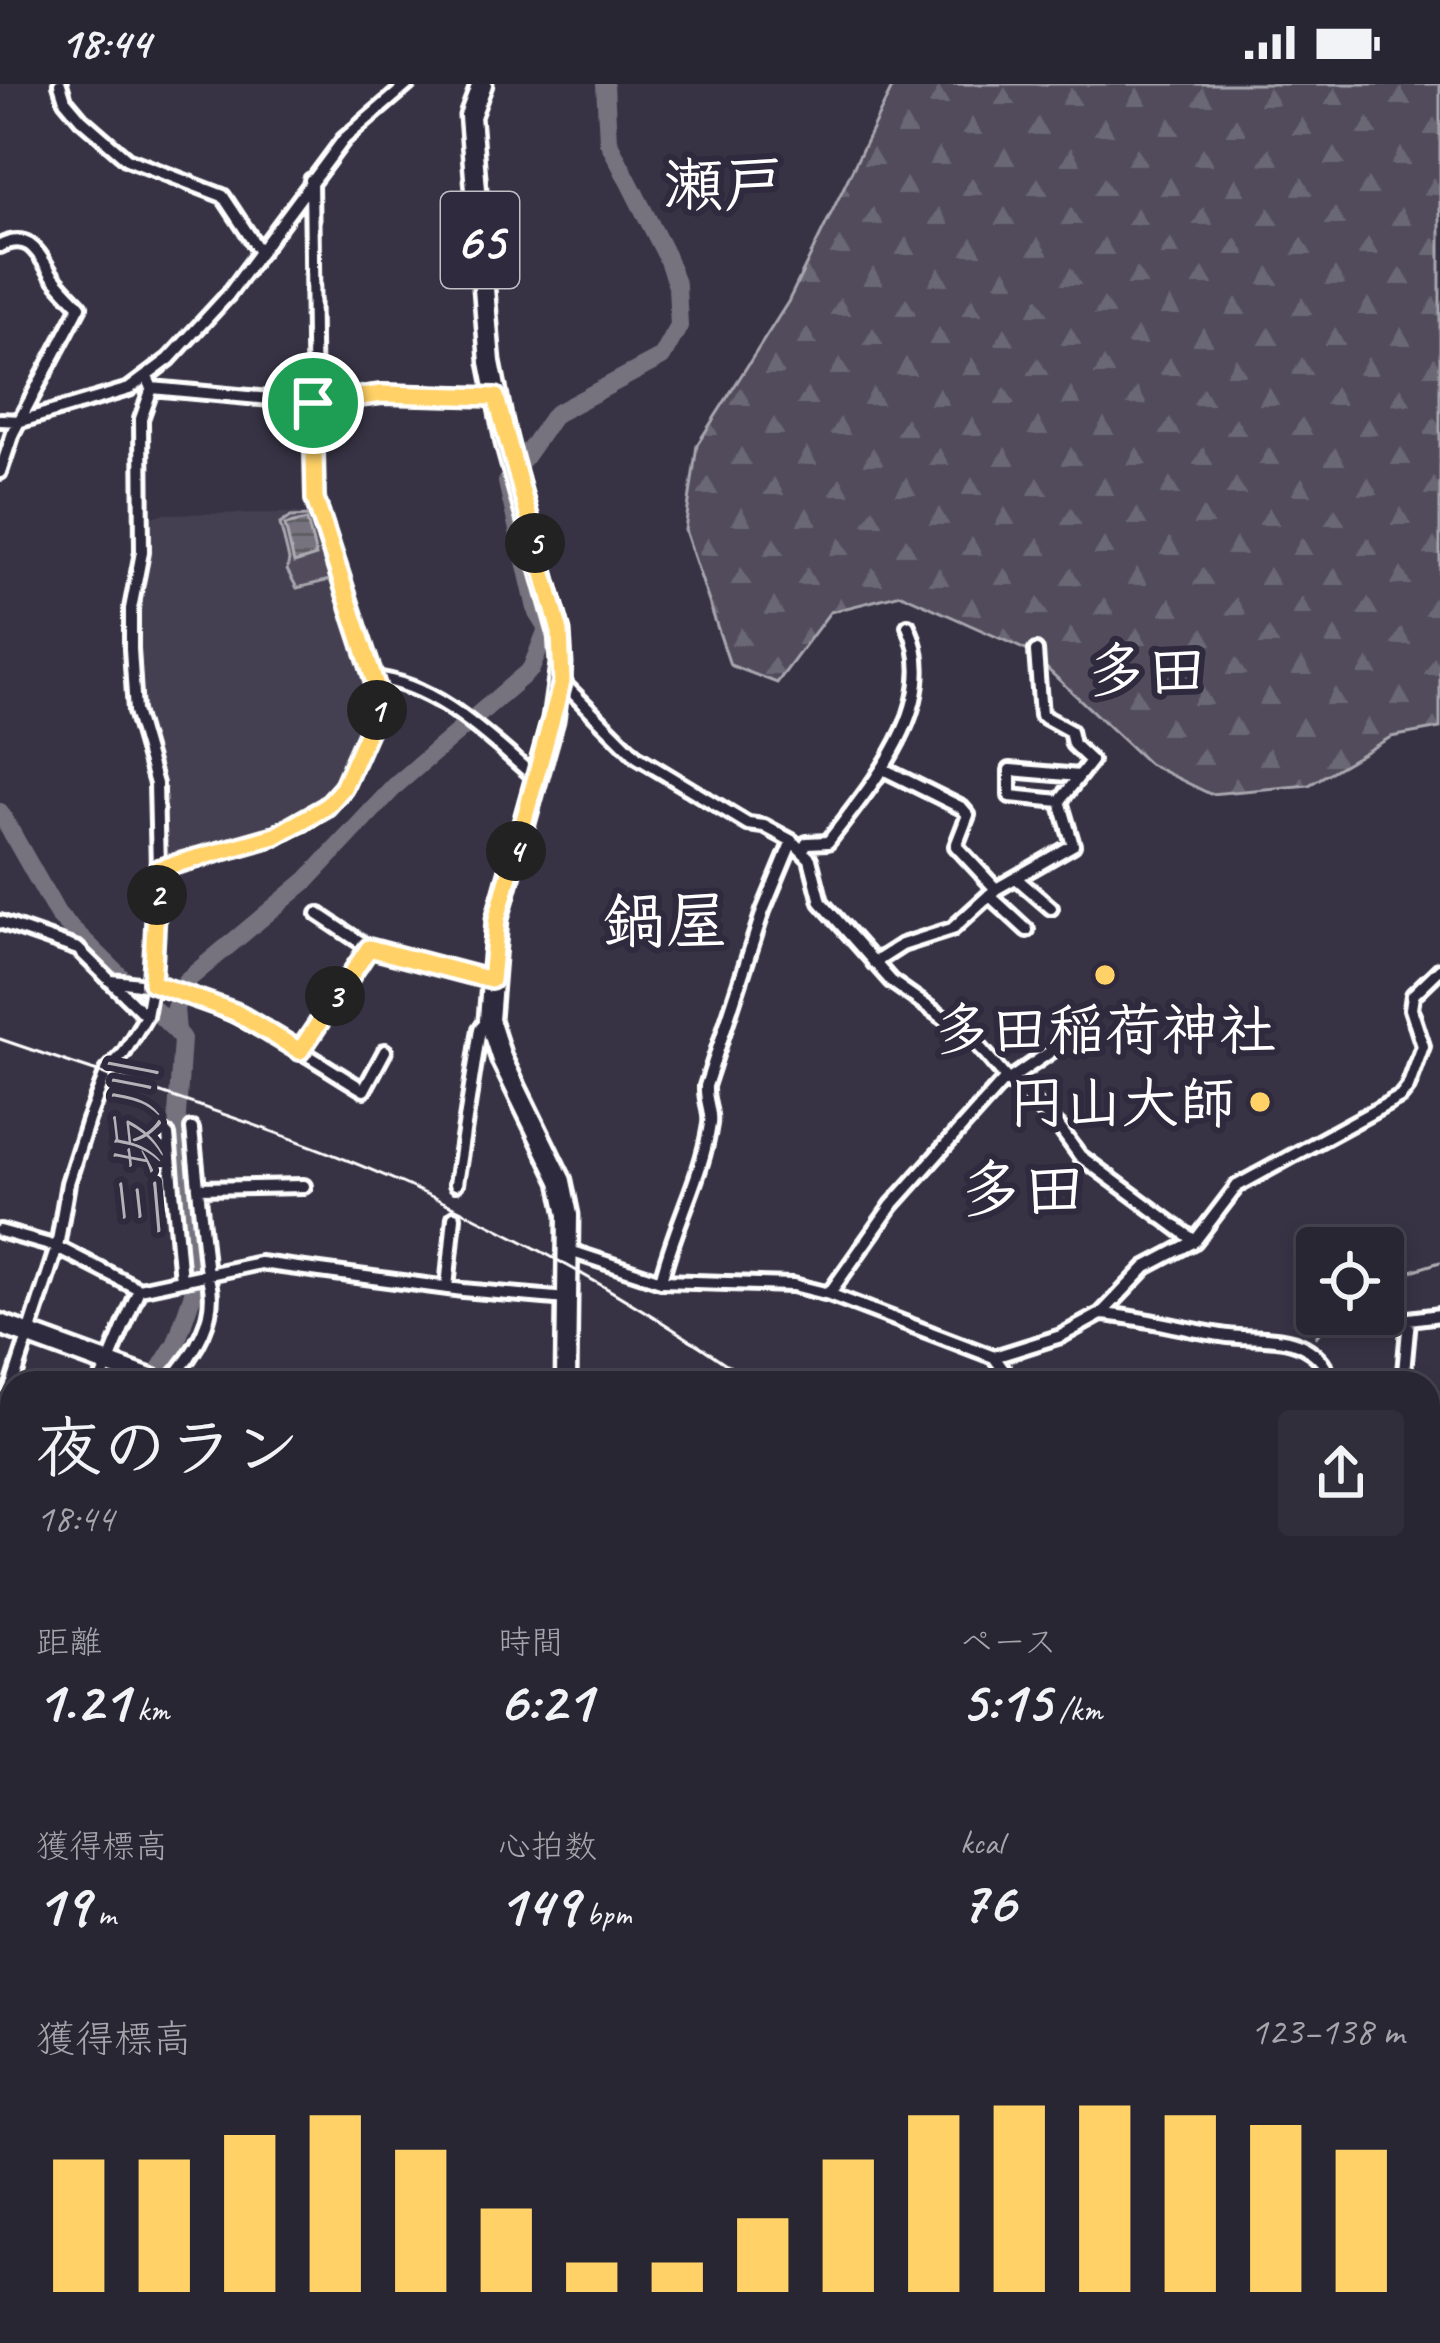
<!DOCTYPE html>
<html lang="ja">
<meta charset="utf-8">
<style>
body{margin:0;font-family:Caveat,"Klee One",sans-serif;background:#312e3c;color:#f1f3f6;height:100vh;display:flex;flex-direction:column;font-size:45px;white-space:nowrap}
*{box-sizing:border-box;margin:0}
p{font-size:39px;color:#a5a5ac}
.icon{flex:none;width:66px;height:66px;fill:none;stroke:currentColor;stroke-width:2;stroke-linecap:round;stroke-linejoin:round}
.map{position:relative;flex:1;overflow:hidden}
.details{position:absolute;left:0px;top:1287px;width:1440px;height:972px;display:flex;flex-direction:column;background:#292634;border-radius:36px 36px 0 0;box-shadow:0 6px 18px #0003,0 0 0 3px #45434f}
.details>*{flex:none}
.controls{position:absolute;left:1296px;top:1143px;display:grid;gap:24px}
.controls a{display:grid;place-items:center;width:108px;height:108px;border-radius:12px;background:#292634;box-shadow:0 6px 18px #0003,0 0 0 3px #45434f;font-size:60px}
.pin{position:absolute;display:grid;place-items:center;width:102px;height:102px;color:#fff;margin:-51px;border:6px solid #fff;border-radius:50%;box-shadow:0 3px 12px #0007}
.km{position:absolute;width:60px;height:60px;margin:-30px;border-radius:50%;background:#222;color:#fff;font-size:33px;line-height:60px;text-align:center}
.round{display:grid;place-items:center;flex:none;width:126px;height:126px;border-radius:12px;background:#312e3c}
.head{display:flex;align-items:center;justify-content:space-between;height:204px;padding:0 36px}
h1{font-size:66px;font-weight:700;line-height:90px}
.figures{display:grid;grid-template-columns:repeat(3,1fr);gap:18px;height:204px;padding:12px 36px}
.figures div{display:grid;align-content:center}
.figures b{font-size:60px;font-weight:700}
.figures small{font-size:33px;font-weight:400}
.figures p{font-size:33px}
.chart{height:336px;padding:24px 36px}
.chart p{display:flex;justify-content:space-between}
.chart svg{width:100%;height:216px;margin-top:12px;stroke:#ffd166;stroke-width:6}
.status{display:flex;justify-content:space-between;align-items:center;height:84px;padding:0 60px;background:#292634;direction:ltr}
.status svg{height:33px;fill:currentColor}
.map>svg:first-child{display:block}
.built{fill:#444051}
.forest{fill:url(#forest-firs);stroke:#a8a6ae;stroke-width:3}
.pitch{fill:#514c5c;stroke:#a8a6ae;stroke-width:3}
.water{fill:url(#water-rules);stroke:#adabb2;stroke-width:3}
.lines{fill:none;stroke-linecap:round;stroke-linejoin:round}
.stream{stroke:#adabb2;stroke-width:3}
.river{stroke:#76737f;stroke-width:18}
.minor-casing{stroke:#fff;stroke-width:20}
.tertiary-casing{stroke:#fff;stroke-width:22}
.secondary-casing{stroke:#fff;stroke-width:26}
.primary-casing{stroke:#fff;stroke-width:27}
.trunk-casing{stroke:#fff;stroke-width:27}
.minor{stroke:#2f2a3d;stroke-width:10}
.tertiary{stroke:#2f2a3d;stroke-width:14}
.secondary{stroke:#2f2a3d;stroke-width:16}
.primary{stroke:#2f2a3d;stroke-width:18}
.trunk{stroke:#2f2a3d;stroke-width:18}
.rail{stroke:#fff;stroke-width:3}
.route-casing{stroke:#fff;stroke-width:24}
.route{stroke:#ffd166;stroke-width:15}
.poi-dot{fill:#ffd166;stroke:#2f2a3d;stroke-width:4.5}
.labels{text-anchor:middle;stroke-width:12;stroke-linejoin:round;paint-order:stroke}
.shield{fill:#2f2a3d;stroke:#c1bfc5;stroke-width:3}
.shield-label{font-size:54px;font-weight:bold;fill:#fff}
.poi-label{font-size:57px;font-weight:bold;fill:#fff;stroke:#2f2a3d}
.neighbourhood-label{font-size:60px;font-weight:bold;fill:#fff;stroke:#2f2a3d}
.water-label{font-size:60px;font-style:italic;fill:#b4b2b9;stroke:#2f2a3d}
.quarter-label{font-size:63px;font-weight:bold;fill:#fff;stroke:#2f2a3d}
</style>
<div class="status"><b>18:44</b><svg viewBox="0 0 49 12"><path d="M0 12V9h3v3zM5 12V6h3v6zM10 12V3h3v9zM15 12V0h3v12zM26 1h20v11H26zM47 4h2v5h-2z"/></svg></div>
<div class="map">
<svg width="1440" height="2259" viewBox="0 0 1440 2259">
<defs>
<pattern id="forest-firs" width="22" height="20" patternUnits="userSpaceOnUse" patternTransform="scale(3)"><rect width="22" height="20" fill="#514c5c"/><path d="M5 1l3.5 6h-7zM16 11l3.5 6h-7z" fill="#6b6774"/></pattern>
<pattern id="water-rules" width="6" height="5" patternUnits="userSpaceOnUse" patternTransform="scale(3)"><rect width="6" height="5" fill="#76737f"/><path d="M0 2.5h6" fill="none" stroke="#5f5e63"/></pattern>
</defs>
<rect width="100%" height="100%" fill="#373345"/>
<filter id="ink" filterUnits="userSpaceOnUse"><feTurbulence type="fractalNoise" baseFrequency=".00833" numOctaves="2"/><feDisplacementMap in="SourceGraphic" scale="24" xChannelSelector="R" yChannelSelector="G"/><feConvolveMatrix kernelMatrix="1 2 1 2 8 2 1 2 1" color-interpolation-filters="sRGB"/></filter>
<g filter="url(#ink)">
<path class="built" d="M 296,429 L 312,431 L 319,445 L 370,603 L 366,634 L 336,698 L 309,727 L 278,742 L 166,774 L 162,701 L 137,621 L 135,545 L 148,478 L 150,434 L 161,430 Z
M 293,2247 L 460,2247 L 467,2259 L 293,2259 Z"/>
<path class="forest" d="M 894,0 L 1440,0 L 1440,644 L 1391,653 L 1309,701 L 1210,710 L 1149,680 L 1028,567 L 901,510 L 830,528 L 777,599 L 730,581 L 685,446 L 697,361 L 788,218 Z"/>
<path class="pitch" d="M 310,432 L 330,496 L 297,504 L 287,486 L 289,476 L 280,440 L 290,433 Z"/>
<path class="water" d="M 307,436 L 316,472 L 294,479 L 285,441 Z
M 10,1538 L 12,1539 L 12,1663 L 0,1657 L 0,1544 Z
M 627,2247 L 702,2247 L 708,2259 L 627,2259 Z"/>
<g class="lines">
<path class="stream" d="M 1383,1196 L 1440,1178
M 1316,1253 L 1333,1230
M 1303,1299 L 1304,1292
M 0,1865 L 12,1891
M 173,2247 L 173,2248
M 448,2247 L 456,2259
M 1427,2247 L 1432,2259"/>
<path class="river" d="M 0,728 L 58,831 L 177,948
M 151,1299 L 176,1259 L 194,1206 L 177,1031 L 182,955 L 177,948 L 175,924 L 186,897 L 307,796 L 396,701 L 531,585 L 547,545 L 537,529 L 507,398 L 555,330 L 662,273 L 679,242 L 677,202 L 666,171 L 608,57 L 605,0"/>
<defs>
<path id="minor" d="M 60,0 L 65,16 L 81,35 L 127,75 L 223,112 L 260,168
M 0,162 C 30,147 38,169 52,191 C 60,202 70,212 80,222 L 13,349 L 0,388
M 152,304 L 313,319 L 382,309 L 496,313
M 0,336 L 21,337 L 129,305 L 169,275 L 228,211 L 344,55 L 408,0
M 373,594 C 437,600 489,654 536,694
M 562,598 L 637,673 L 748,740 L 764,742 L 792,757 L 810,775 L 821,818 L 891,897 L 972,954 L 1006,994 L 1059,1043 L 1080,1072 L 1195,1157
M 883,685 L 962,724 L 968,731 L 956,762 L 996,805
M 1060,717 L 1010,712 L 1010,686 L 1079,692
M 802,767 L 807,759 L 828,758 C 872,700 944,620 908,542
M 158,785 L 275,752 L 304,739 L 325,723 L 343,704 L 376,629 L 379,611 L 315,415 L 311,96
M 1016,794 L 1051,824
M 989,811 L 1027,846
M 318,830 L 369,864 L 491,896
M 0,838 L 78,865 L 146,932
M 874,879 L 902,861 L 952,845 L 996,805 L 1073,761 L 1060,717 L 1091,677 L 1073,660 L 1070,647 L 1041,631 L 1036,567
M 110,897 C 207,902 284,957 364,1006 L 385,967
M 300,967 L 369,864
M 1009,996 L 1075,951
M 168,1051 L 181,1196
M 456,1100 L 480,945 L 489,936
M 198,1104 L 304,1102
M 0,1147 L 57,1163 L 139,1205 L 260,1179 L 463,1206 L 567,1215
M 570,1167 L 661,1197 L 793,1201 L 829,1210 L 994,1273 L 1013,1299
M 661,1197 C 673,1144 702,1094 710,1040 C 712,1027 705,1017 706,1002 L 763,827 L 792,757
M 447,1204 L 454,1133
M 829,1210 L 892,1121 L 1006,994
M 1101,1230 C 1143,1233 1181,1245 1221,1251 C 1248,1256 1280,1250 1304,1263 C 1320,1272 1327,1282 1331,1299
M 994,1273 L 1061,1252 L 1101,1230 L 1146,1183 L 1195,1157 L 1237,1102 L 1400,1013 L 1408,1003 L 1423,962 L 1411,925 L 1413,911 L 1440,885
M 13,1299 L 57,1163 L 68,1099 L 88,1036 L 107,987 L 124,969 L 146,932 L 152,899 L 158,785 L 156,700 L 135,627 L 131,565 L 131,525 L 142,468 L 141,335 L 152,304 L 147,293
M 100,1299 L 139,1205
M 168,1299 C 194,1271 221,1230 207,1191 L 192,1045
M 1403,1299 L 1409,1235 L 1440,1231
M 0,1332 L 12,1301
M 0,1385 L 12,1388
M 1428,1407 L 1440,1410
M 0,1483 L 12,1487
M 1428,1486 L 1440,1470
M 1428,1530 L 1440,1539
M 1428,1609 L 1440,1625
M 0,1770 L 12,1777
M 1432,1855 L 1440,1818
M 0,2216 L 12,2213
M 465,2247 L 472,2259
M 916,2247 L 919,2259
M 1240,2247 L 1245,2259
M 285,2259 L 285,2247"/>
<path id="tertiary" d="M 126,2259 L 139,2247"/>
<path id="secondary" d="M 736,2247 L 742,2259"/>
<path id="primary" d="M 482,0 L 470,32 L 490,278 L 507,363 L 559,548 L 561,580 L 553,636 L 497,835 L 489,936 L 502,976 L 561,1097 L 568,1131 L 566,1299"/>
<path id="trunk" d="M 0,1240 L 161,1299
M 1428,1854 L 1440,1857"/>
</defs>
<use href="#minor" class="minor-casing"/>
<use href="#tertiary" class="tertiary-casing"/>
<use href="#secondary" class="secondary-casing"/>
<use href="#primary" class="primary-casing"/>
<use href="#trunk" class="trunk-casing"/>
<use href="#minor" class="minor"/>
<use href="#tertiary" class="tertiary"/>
<use href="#secondary" class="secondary"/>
<use href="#primary" class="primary"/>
<use href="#trunk" class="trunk"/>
<path class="rail" d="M 0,955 C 135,1002 273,1042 404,1100 C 526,1154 644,1222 754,1299
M 1428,2206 L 1440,2241"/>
</g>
</g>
<g class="lines" filter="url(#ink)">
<defs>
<path id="route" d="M 382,310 L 496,313 L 560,548 L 562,598 L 497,835 L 491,896 L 369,864 L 300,967 L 235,928 L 152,899 L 158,785 L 275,752 L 326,723 L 343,704 L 376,629 L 379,611 L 315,415 L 313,319 Z"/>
</defs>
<use href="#route" class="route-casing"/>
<use href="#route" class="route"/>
</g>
<g class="poi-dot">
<circle cx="1105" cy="891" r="12"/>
<circle cx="1260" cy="1018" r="12"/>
</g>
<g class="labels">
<rect class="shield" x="441" y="108" width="78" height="96" rx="9"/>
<g class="shield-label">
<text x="480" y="175">65</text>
</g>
<g class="poi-label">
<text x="1105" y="965">多田稲荷神社</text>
<text x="1236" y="1038" text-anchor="end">円山大師</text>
</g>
<g class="neighbourhood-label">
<text x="724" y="121">瀬戸</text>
<text x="1147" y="607">多田</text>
</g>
<g class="water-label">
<text transform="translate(137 1065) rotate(-93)" y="21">三坂川</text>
</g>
<g class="quarter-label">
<text x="666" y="858">鍋屋</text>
<text x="1023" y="1127">多田</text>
</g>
</g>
</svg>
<div class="controls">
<a><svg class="icon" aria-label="locate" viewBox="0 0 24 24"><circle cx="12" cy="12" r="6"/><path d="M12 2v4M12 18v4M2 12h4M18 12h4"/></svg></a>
</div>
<div class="pin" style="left:313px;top:319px;background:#1e9e55"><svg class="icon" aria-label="arrive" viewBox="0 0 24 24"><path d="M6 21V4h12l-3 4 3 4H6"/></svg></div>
<b class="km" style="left:377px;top:626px">1</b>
<b class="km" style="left:157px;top:811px">2</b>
<b class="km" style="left:335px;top:912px">3</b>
<b class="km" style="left:516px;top:767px">4</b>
<b class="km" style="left:535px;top:459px">5</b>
<section class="details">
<div class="head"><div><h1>夜のラン</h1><p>18:44</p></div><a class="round"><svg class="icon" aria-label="share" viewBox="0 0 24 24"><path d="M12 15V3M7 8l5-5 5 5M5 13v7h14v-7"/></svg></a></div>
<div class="figures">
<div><p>距離</p><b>1.21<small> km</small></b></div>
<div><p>時間</p><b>6:21</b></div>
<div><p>ペース</p><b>5:15<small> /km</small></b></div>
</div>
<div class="figures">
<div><p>獲得標高</p><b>19<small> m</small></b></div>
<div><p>心拍数</p><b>149<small> bpm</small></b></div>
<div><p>kcal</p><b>76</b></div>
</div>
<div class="chart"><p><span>獲得標高</span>123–138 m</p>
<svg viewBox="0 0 160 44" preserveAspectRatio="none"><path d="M5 44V17M15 44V17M25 44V12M35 44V8M45 44V15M55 44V27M65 44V38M75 44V38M85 44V29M95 44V17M105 44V8M115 44V6M125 44V6M135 44V8M145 44V10M155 44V15"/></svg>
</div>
</section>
</div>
